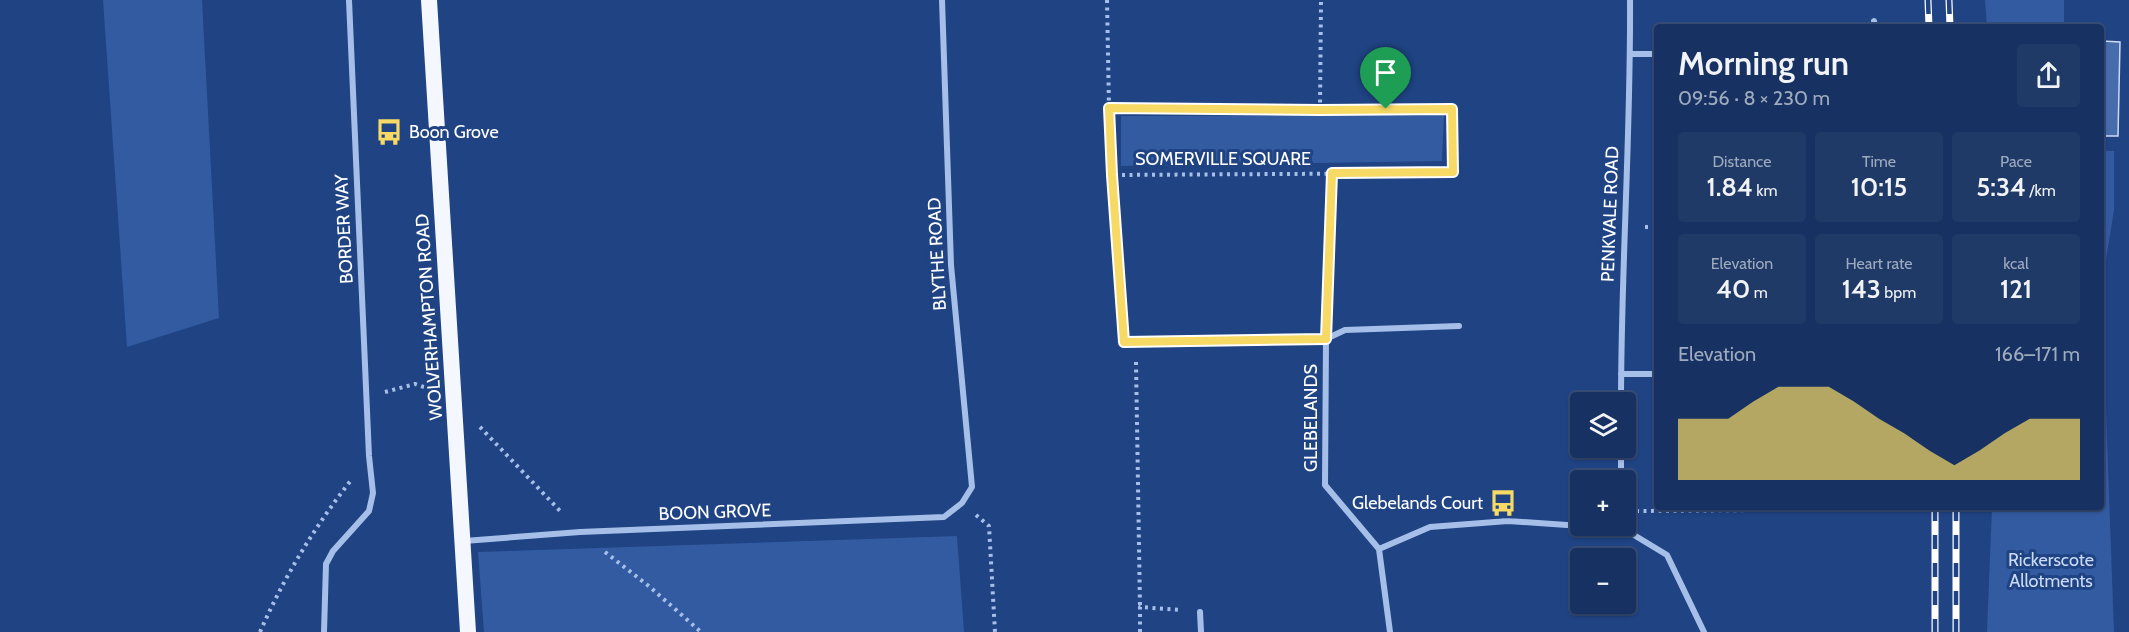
<!DOCTYPE html>
<meta charset="utf-8">
<style>
body{margin:0;font-family:Cabin,sans-serif;background:#203a68;color:#f1f3f6;height:100vh;display:flex;flex-direction:column;font-size:22px;white-space:nowrap}
*{box-sizing:border-box;margin:0}
p{font-size:20px;color:#9eaabe}
.icon{flex:none;width:33px;height:33px;fill:none;stroke:currentColor;stroke-width:2;stroke-linecap:round;stroke-linejoin:round}
.map{position:relative;flex:1;overflow:hidden}
.details{position:absolute;left:1654px;top:24px;width:450px;height:486px;display:flex;flex-direction:column;background:#173262;border-radius:6px;box-shadow:0 2px 4px #0004,0 0 0 2px #364d77}
.details>*{flex:none}
.tools{position:absolute;left:1570px;top:392px;display:grid;gap:12px}
.tools a{display:grid;place-items:center;width:66px;height:66px;border-radius:6px;background:#173262;box-shadow:0 2px 4px #0004,0 0 0 2px #364d77;font-size:30px}
.pin{position:absolute;display:grid;place-items:center;width:51px;height:51px;color:#fff;margin:-62px -26px;border-radius:50% 50% 50% 0;rotate:-45deg;box-shadow:0 0 6px #0007}
.pin .icon{rotate:45deg}
.round{display:grid;place-items:center;flex:none;width:63px;height:63px;border-radius:6px;background:#203a68}
.head{display:flex;align-items:center;justify-content:space-between;height:102px;padding:0 24px}
h1{font-size:33px;font-weight:600;line-height:45px}
.metrics{display:grid;grid-template-columns:repeat(3,1fr);gap:9px;height:102px;padding:6px 24px}
.metrics div{display:grid;align-content:center;border-radius:6px;background:#203a68;text-align:center}
.metrics b{font-size:26px;font-weight:600}
.metrics small{font-size:16px;font-weight:400}
.metrics p{font-size:16px}
.chart{height:168px;padding:12px 24px}
.chart p{display:flex;justify-content:space-between}
.chart svg{width:100%;height:108px;margin-top:6px;fill:#f7d966;opacity:.7}
.map>svg:first-child{display:block}
.green{fill:#335ba1}
.building{fill:#476cac;stroke:#cbdbf7;stroke-width:1.5}
.lines{fill:none;stroke-linecap:round;stroke-linejoin:round}
.path{stroke:#a6bfe9;stroke-width:4;stroke-dasharray:3 4.5;stroke-linecap:butt}
.minor{stroke:#a6bfe9;stroke-width:6}
.trunk{stroke:#f4f8fe;stroke-width:16}
.rail-casing{stroke:#fff;stroke-width:7}
.rail{stroke:#1f4383;stroke-width:4.5;stroke-dasharray:14;stroke-linecap:butt}
.route-casing{stroke:#fff;stroke-width:12}
.route{stroke:#f7d966;stroke-width:8}
.labels{text-anchor:middle;stroke-width:6;stroke-linejoin:round;paint-order:stroke}
.poi-label{font-size:18px;fill:#fff;stroke:#1f4383;text-anchor:start}
.street-label{font-size:18px;fill:#fff;stroke:#1f4383}
.park-label{font-size:18px;fill:#cbdbf7;stroke:#1f4383}
</style>
<div class="map">
<svg width="2129" height="632" viewBox="0 0 2129 632">
<rect width="100%" height="100%" fill="#1f4383"/>
<path class="green" d="M 103,0 L 202,0 L 219,318 L 127,347 Z
M 1985,0 L 2064,0 L 2064,27 L 1987,27 Z
M 1444,115 L 1442,161 L 1121,166 L 1121,116 Z
M 2102,151 L 2114,151 L 2114,210 L 2102,284 Z
M 2102,300 L 2114,632 L 1987,632 L 1992,507 L 2102,507 Z
M 957,536 L 964,632 L 484,632 L 478,552 Z"/>
<path class="building" d="M 2102,41 L 2120,42 L 2118,136 L 2102,136 Z"/>
<g class="lines">
<path class="path" d="M 1107,0 L 1109,108
M 1109,108 L 1320,110 L 1452,109 L 1453,173 L 1112,175 Z
M 1320,110 L 1321,0
M 1112,175 L 1123,330
M 1645,227 L 1658,227
M 1327,316 L 1332,173
M 1136,362 L 1140,607
M 385,392 L 415,384 L 430,389
M 480,427 L 562,513
M 1636,511 L 1880,509
M 976,515 L 989,526 L 995,632
M 605,552 L 650,587 L 701,632
M 260,632 C 284,577 315,526 352,479
M 1140,632 L 1140,607 L 1181,610"/>
<path class="minor" d="M 1874,21 L 1875,27
M 1630,54 L 1658,54
M 1326,339 L 1325,485 L 1379,549
M 1136,343 L 1326,339 L 1345,330 L 1459,326
M 1621,374 L 1658,374
M 1621,402 C 1621,268 1631,134 1630,0
M 1621,447 L 1621,480
M 464,541 L 580,532 L 944,517 L 962,503 L 972,487 L 951,265 L 942,0
M 1200,612 L 1201,632
M 324,632 L 326,564 L 333,551 L 369,511 L 373,493 L 369,456 L 349,0
M 1390,632 L 1379,549 L 1430,527 L 1508,521 L 1624,529 L 1667,555 L 1704,632"/>
<path class="trunk" d="M 429,0 L 468,632"/>
<defs>
<path id="rail" d="M 1928,0 L 1929,27
M 1949,0 L 1950,27
M 1935,507 L 1935,632
M 1956,507 L 1956,632"/>
</defs>
<use href="#rail" class="rail-casing"/>
<use href="#rail" class="rail"/>
</g>
<g class="lines">
<defs>
<path id="route" d="M 1109,108 L 1320,110 L 1452,109 L 1453,172 L 1332,173 L 1326,339 L 1124,342 L 1112,175 Z"/>
</defs>
<use href="#route" class="route-casing"/>
<use href="#route" class="route"/>
</g>
<defs>
<symbol id="bus-bare" viewBox="-9 -9 18 18"><path d="M-5-6H5V4H4V6H2V4H-2V6H-4V4H-5ZM-3.5-4V0h7V-4ZM-3.5 1.2v1.5H-2V1.2ZM2 1.2v1.5H3.5V1.2Z" fill="#f7d966" stroke="#1f4383" stroke-width="2.5" paint-order="stroke"/></symbol>
</defs>
<g fill-rule="evenodd">
<use href="#bus-bare" x="370" y="113" width="38" height="38"/>
<use href="#bus-bare" x="1484" y="484" width="38" height="38"/>
</g>
<g class="labels">
<g class="poi-label">
<text x="409" y="138">Boon Grove</text>
<text x="1483" y="509" text-anchor="end">Glebelands Court</text>
</g>
<g class="street-label">
<text x="1223" y="165">SOMERVILLE SQUARE</text>
<text transform="translate(1610 214) rotate(-88)" y="6">PENKVALE ROAD</text>
<text transform="translate(344 229) rotate(-93)" y="6">BORDER WAY</text>
<text transform="translate(937 254) rotate(-93)" y="6">BLYTHE ROAD</text>
<text transform="translate(429 317) rotate(-94)" y="6">WOLVERHAMPTON ROAD</text>
<text transform="translate(1311 418) rotate(-90)" y="6">GLEBELANDS</text>
<text transform="translate(715 512) rotate(-2)" y="6">BOON GROVE</text>
</g>
<g class="park-label">
<text x="2051" y="566">Rickerscote<tspan x="2051" dy="21">Allotments</tspan></text>
</g>
</g>
</svg>
<div class="tools">
<a><svg class="icon" aria-label="layers" viewBox="0 0 24 24"><path d="M12 4l9 5-9 5-9-5zM3 14l9 5 9-5"/></svg></a>
<a>+</a>
<a>−</a>
</div>
<div class="pin" style="left:1386px;top:109px;background:#1e9e55"><svg class="icon" aria-label="arrive" viewBox="0 0 24 24"><path d="M6 21V4h12l-3 4 3 4H6"/></svg></div>
<section class="details">
<div class="head"><div><h1>Morning run</h1><p>09:56 · 8 × 230 m</p></div><a class="round"><svg class="icon" aria-label="share" viewBox="0 0 24 24"><path d="M12 15V3M7 8l5-5 5 5M5 13v7h14v-7"/></svg></a></div>
<div class="metrics">
<div><p>Distance</p><b>1.84<small> km</small></b></div>
<div><p>Time</p><b>10:15</b></div>
<div><p>Pace</p><b>5:34<small> /km</small></b></div>
</div>
<div class="metrics">
<div><p>Elevation</p><b>40<small> m</small></b></div>
<div><p>Heart rate</p><b>143<small> bpm</small></b></div>
<div><p>kcal</p><b>121</b></div>
</div>
<div class="chart"><p><span>Elevation</span>166–171 m</p>
<svg viewBox="0 0 160 44" preserveAspectRatio="none"><path d="M0 44V19L10 19L20 19L30 12L40 6L50 6L60 6L70 12L80 19L90 25L100 32L110 38L120 32L130 25L140 19L150 19L160 19V44z"/></svg>
</div>
</section>
</div>
